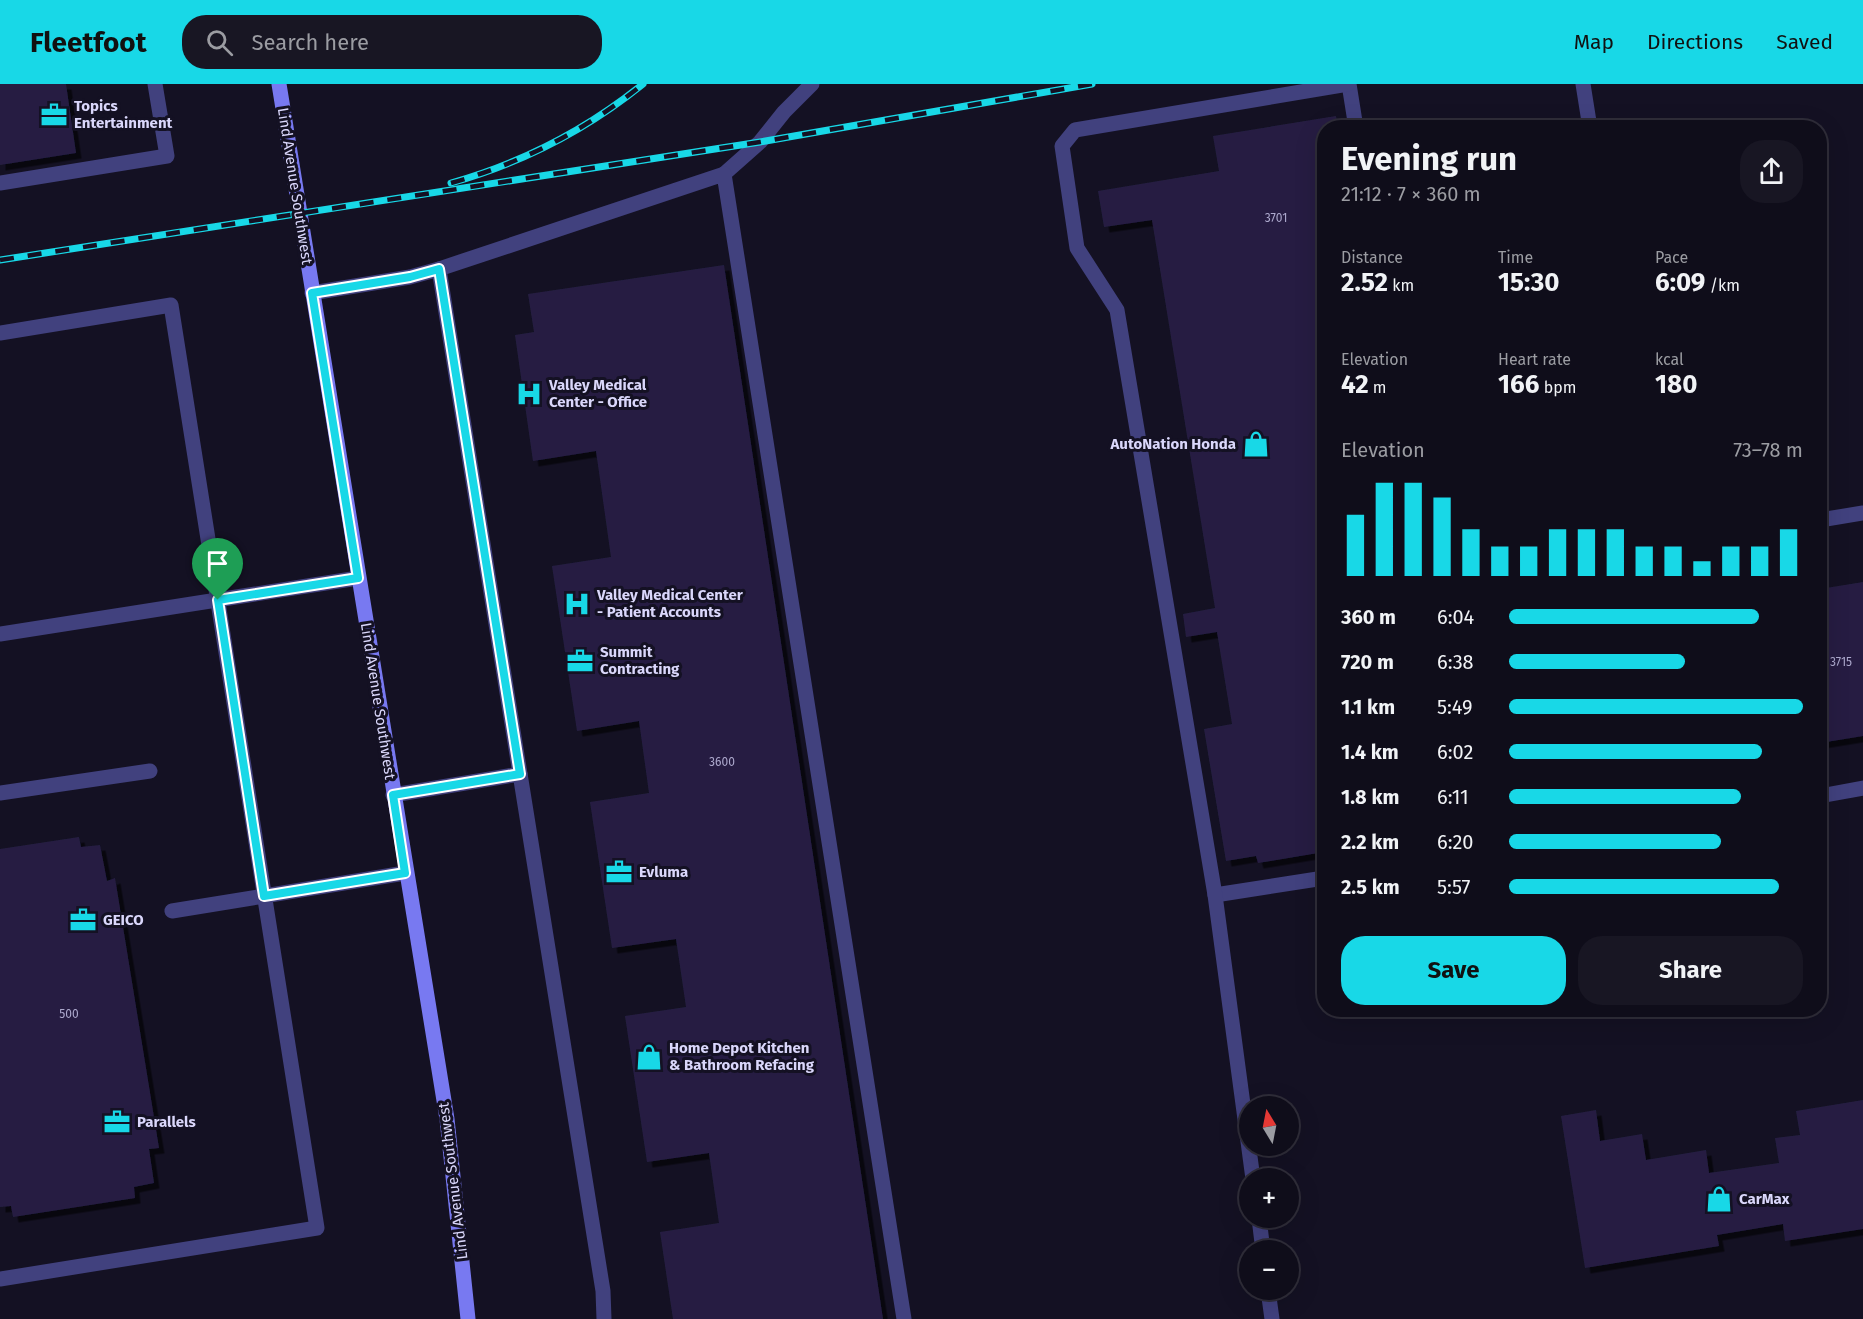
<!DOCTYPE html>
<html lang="en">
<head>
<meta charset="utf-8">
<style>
	:root { --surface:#0f0d1a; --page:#181623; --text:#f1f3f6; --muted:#9b9ca2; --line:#2f2d39; --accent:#18d8e7 }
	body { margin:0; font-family:"Fira Sans",sans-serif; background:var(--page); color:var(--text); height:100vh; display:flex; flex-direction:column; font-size:22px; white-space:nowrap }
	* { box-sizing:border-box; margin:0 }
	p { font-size:20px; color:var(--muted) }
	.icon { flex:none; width:33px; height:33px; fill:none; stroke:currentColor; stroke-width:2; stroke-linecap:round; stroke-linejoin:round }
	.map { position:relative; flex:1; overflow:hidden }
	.sheet { position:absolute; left:1317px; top:36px; width:510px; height:897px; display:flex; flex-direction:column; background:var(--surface); border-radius:24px; box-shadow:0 6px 24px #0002,0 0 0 2px var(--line) }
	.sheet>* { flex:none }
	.needle { width:39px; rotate:350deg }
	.fabs { position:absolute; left:1239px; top:1012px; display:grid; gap:12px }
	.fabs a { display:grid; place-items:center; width:60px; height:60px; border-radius:50%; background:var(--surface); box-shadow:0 6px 24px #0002,0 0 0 2px var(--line); font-size:30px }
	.pin { position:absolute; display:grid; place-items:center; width:51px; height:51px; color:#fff; margin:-62px -26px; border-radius:50% 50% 50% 0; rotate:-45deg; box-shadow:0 0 6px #0007 }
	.pin .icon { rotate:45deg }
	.round { display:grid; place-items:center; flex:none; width:63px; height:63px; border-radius:24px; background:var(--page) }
	.summary { display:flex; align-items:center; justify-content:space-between; height:102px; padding:0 24px }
	h1 { font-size:33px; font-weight:700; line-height:45px }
	.stats { display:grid; grid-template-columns:repeat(3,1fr); gap:9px; height:102px; padding:6px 24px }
	.stats div { display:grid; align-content:center }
	.stats b { font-size:26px; font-weight:700 }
	.stats small { font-size:16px; font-weight:400 }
	.stats p { font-size:16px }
	.chart { height:168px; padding:12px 24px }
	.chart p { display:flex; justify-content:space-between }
	.chart svg { width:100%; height:108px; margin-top:6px; stroke:var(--accent); stroke-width:6 }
	.cta { display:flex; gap:12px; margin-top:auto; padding:12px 24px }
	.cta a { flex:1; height:69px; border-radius:24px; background:var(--accent); color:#111; font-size:24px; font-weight:700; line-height:69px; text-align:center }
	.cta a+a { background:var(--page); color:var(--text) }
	ul { padding:0 24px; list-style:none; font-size:20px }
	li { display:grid; grid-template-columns:96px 72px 1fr; align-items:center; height:45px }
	li i { height:15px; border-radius:8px; background:var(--accent) }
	header { display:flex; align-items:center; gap:36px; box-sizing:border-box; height:84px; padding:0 30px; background:var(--accent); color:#111 }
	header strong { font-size:28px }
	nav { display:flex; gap:33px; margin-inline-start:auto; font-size:21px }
	.search { width:420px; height:54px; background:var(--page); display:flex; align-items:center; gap:15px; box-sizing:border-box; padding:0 21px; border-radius:24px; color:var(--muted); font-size:22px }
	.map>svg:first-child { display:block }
	.building { fill:#251f42; filter:url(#shadow) }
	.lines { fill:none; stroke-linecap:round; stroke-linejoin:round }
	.service { stroke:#41417e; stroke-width:15 }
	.secondary { stroke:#7879f1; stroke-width:15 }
	.rail-casing { stroke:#18d8e7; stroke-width:7 }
	.rail { stroke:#141123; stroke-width:4.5; stroke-dasharray:14; stroke-linecap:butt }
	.route-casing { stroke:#fff; stroke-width:12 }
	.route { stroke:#18d8e7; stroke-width:8 }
	.labels { text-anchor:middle; stroke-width:6; stroke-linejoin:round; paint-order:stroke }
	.number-label { font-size:12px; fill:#ada9cd }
	.poi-label { font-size:15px; font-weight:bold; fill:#dad7fb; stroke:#141123; text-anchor:start }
	.street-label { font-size:15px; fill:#dad7fb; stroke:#141123 }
</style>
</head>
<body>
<header>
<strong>Fleetfoot</strong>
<div class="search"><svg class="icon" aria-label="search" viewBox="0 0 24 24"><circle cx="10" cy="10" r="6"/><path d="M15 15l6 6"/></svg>Search here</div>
<nav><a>Map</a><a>Directions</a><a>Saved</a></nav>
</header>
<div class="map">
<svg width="1863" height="1235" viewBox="0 0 1863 1235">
	<defs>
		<filter id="shadow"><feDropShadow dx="5.5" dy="5.5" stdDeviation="0" flood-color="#0009"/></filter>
	</defs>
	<rect width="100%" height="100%" fill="#141123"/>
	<g class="building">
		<polygon points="0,0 66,0 76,69 0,81"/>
		<polygon points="1336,32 1338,44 1324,44 1324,768 1258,779 1256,772 1226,777 1204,645 1232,640 1217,548 1186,553 1183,530 1215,524 1152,136 1104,143 1098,107 1219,87 1213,52"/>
		<polygon points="724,181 883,1235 673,1235 660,1148 719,1139 709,1069 647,1078 625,932 686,923 676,855 612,864 590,718 649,709 639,637 577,647 552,482 611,473 596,367 533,377 515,251 534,248 528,210"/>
		<polygon points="1863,498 1863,652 1820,659 1820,505"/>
		<polygon points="79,753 81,763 100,761 107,797 115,794 159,1064 149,1065 154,1099 134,1103 135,1114 13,1133 11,1122 0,1123 0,765"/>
		<polygon points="1863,1016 1863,1145 1785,1157 1783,1140 1717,1151 1719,1162 1585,1184 1561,1032 1596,1026 1600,1057 1642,1050 1646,1076 1706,1066 1709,1089 1779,1079 1775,1054 1800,1051 1796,1027"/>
	</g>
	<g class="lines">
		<g class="service">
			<polyline points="1349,0 1356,44"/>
			<polyline points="1583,0 1590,44"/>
			<polyline points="724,90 760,58 784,28 812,0"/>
			<polyline points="0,99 167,72 155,0"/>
			<polyline points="439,185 603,1207 604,1235"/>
			<polyline points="312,209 410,193 439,185 724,90 904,1235"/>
			<polyline points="0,249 171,221 317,1144 0,1195"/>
			<polyline points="1820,436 1863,429"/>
			<polyline points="0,550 358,494"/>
			<polyline points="0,709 150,687"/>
			<polyline points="393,711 520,690"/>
			<polyline points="1820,712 1863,704"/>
			<polyline points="1215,811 1324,794"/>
			<polyline points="172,827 405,789"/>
			<polyline points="1253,1095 1215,811 1117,226 1077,164 1062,62 1075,46 1348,0"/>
			<polyline points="1259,1134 1263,1167"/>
			<polyline points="1268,1206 1272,1235"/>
		</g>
		<polyline class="secondary" points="279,0 447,1035 468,1235"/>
		<g class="rail-casing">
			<g id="rail">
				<path d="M451 99C522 79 586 46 643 0"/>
				<polyline points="0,176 760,58 1092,0"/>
			</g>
		</g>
		<use href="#rail" class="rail"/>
	</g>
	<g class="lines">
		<g class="route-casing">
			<polygon id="route" points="439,185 520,690 393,711 405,789 264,812 218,516 358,494 312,209 410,193"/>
		</g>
		<use href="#route" class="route"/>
	</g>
	<defs>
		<g id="office-bare" transform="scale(2.07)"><path d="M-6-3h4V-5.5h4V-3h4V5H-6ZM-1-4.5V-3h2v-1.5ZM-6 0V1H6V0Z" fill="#18d8e7" stroke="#141123" stroke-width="2.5" paint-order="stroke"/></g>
		<g id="hospital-bare" transform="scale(2.07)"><path d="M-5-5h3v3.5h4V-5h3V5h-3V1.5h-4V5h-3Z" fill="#18d8e7" stroke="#141123" stroke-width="2.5" paint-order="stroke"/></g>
		<g id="shop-bare" transform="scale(2.07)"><path d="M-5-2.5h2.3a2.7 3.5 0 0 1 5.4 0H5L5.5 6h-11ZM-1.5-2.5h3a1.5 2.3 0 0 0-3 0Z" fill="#18d8e7" stroke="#141123" stroke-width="2.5" paint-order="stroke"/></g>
	</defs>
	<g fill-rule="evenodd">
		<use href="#office-bare" x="54" y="31"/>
		<use href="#hospital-bare" x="529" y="310"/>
		<use href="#shop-bare" x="1256" y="360"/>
		<use href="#hospital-bare" x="577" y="520"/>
		<use href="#office-bare" x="580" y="577"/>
		<use href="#office-bare" x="619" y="788"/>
		<use href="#office-bare" x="83" y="836"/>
		<use href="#shop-bare" x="649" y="973"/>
		<use href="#office-bare" x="117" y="1038"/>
		<use href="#shop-bare" x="1719" y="1115"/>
	</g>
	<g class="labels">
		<g class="number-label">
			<text x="1276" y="138">3701</text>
			<text x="1841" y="582">3715</text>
			<text x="722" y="682">3600</text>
			<text x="69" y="934">500</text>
		</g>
		<g class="poi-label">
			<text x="74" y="27">Topics<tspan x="74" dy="17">Entertainment</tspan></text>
			<text x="549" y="306">Valley Medical<tspan x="549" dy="17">Center - Office</tspan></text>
			<text x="1236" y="365" text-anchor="end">AutoNation Honda</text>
			<text x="597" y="516">Valley Medical Center<tspan x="597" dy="17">- Patient Accounts</tspan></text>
			<text x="600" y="573">Summit<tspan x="600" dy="17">Contracting</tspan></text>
			<text x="639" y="793">Evluma</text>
			<text x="103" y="841">GEICO</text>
			<text x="669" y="969">Home Depot Kitchen<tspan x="669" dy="17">&amp; Bathroom Refacing</tspan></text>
			<text x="137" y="1043">Parallels</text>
			<text x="1739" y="1120">CarMax</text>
		</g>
		<g class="street-label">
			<text transform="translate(295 102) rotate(81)" y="5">Lind Avenue Southwest</text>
			<text transform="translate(378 617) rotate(81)" y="5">Lind Avenue Southwest</text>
			<text transform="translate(453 1097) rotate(-97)" y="5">Lind Avenue Southwest</text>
		</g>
	</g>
</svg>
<div class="fabs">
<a><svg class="needle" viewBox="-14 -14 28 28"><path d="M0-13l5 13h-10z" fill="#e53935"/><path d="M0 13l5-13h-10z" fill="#9b9ca2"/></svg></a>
<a>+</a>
<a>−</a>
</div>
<div class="pin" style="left:218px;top:516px;background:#1e9e55"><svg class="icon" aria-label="arrive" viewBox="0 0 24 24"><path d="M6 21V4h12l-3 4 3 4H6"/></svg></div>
<section class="sheet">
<div class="summary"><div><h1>Evening run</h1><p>21:12 · 7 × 360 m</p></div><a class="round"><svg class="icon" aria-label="share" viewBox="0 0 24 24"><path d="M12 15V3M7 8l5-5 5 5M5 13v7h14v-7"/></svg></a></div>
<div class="stats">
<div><p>Distance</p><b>2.52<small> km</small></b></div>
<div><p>Time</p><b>15:30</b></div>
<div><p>Pace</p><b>6:09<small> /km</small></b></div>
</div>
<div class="stats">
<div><p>Elevation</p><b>42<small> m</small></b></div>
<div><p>Heart rate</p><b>166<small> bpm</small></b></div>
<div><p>kcal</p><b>180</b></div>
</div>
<div class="chart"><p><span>Elevation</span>73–78 m</p>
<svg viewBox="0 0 160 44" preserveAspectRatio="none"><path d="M5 44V19M15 44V6M25 44V6M35 44V12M45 44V25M55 44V32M65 44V32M75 44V25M85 44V25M95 44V25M105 44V32M115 44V32M125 44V38M135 44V32M145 44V32M155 44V25"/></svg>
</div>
<ul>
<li><b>360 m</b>6:04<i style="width:85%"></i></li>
<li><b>720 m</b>6:38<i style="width:60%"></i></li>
<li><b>1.1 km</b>5:49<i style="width:100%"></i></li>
<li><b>1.4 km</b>6:02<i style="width:86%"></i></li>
<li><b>1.8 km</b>6:11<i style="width:79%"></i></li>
<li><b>2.2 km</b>6:20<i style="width:72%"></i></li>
<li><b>2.5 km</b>5:57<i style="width:92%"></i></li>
</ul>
<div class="cta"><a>Save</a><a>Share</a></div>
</section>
</div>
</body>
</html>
